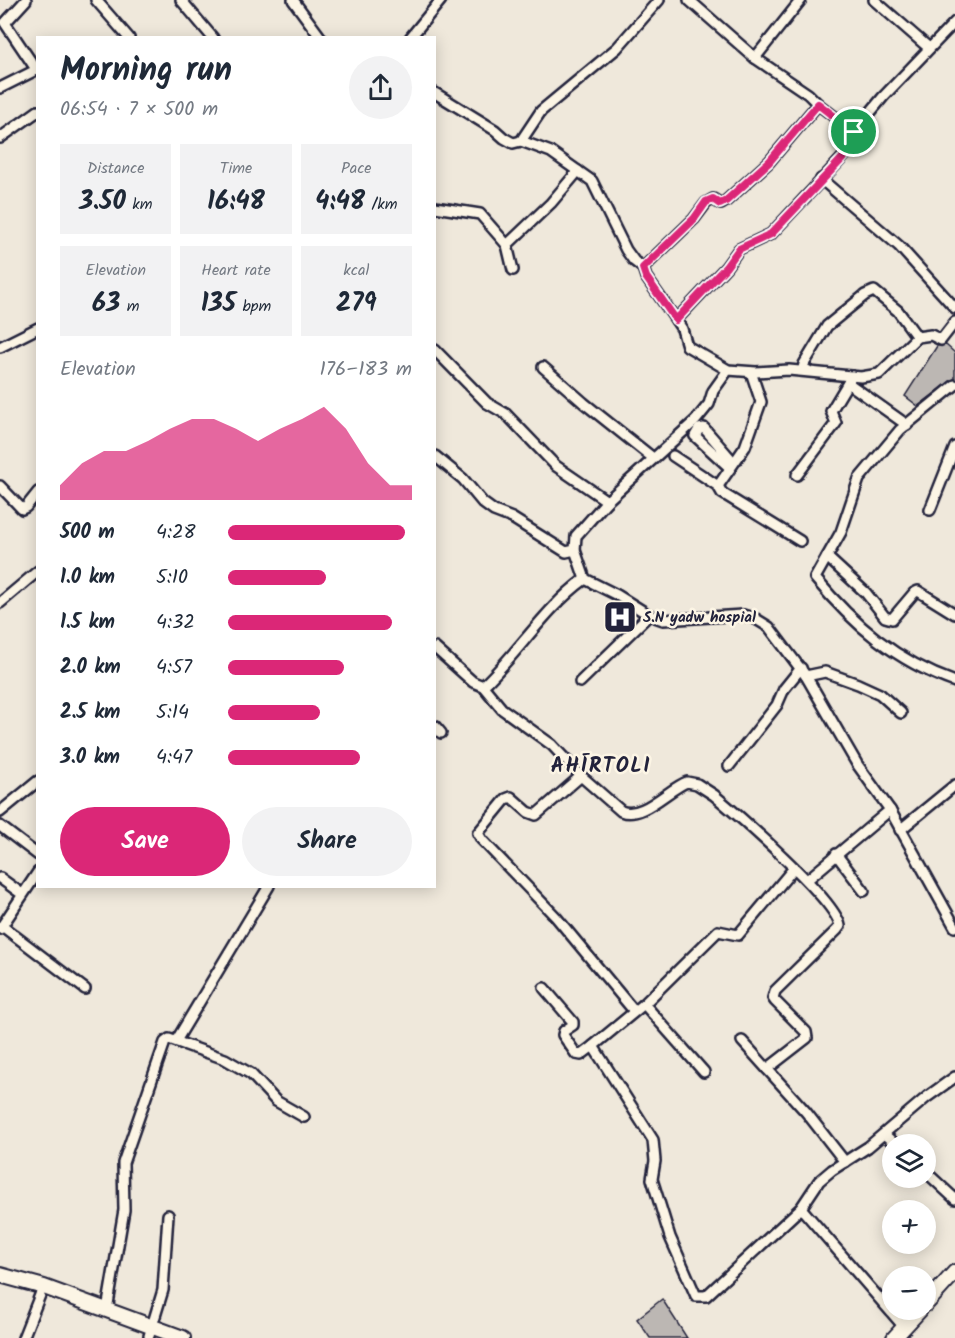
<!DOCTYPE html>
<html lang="en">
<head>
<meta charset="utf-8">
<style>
	:root { --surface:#fff; --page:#f2f2f3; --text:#1f2937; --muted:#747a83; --accent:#db2777 }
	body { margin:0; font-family:Kalam,sans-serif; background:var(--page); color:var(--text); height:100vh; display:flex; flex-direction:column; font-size:22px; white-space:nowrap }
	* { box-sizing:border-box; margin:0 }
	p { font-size:20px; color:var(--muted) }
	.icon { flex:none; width:33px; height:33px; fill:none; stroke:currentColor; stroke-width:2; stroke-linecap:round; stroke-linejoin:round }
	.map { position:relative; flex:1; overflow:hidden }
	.drawer { position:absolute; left:36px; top:36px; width:400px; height:852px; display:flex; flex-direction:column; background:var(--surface); border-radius:0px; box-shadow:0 3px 15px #0003 }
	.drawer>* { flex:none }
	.controls { position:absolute; left:882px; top:1134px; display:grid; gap:12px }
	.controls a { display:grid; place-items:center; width:54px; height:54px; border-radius:50%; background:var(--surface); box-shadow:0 3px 15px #0003; font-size:30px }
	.pin { position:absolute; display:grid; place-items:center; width:51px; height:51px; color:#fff; margin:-26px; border:3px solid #fff; border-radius:50%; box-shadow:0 2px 6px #0007 }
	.round { display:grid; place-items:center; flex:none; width:63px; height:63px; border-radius:32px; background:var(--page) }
	.head { display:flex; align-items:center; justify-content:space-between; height:102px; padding:0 24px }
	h1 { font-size:33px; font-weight:700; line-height:45px }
	.figures { display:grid; grid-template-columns:repeat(3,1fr); gap:9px; height:102px; padding:6px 24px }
	.figures div { display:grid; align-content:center; border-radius:0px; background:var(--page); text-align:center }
	.figures b { font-size:26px; font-weight:700 }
	.figures small { font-size:16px; font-weight:400 }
	.figures p { font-size:16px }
	.chart { height:168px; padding:12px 24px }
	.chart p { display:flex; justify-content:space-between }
	.chart svg { width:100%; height:108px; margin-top:6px; fill:var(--accent); opacity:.7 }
	.cta { display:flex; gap:12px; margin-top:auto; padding:12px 24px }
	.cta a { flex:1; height:69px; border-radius:36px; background:var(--accent); color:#fff; font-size:24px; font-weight:700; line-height:69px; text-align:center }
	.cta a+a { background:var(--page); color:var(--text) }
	ul { padding:0 24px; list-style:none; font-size:20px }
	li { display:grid; grid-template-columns:96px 72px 1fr; align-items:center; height:45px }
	li i { height:15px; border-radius:8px; background:var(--accent) }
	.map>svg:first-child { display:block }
	.building { fill:#bcb7b3; stroke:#22223b; stroke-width:1.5 }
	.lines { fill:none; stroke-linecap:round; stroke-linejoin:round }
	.street-casing { stroke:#22223b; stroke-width:14 }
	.secondary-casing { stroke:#22223b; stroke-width:18 }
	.street { stroke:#fcf5e5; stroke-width:9 }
	.secondary { stroke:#fcf5e5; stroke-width:14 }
	.route-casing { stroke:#fff; stroke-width:12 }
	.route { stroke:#db2777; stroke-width:8 }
	.labels { text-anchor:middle; stroke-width:5; stroke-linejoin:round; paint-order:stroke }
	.poi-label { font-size:15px; font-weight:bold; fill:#22223b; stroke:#fcf5e5; text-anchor:start }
	.district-label { font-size:21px; font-weight:bold; letter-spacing:1.5px; fill:#22223b; stroke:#fcf5e5 }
</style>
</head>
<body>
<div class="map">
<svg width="955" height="1338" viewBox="0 0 955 1338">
	<rect width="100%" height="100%" fill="#efe8db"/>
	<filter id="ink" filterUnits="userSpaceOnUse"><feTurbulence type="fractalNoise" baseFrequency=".0167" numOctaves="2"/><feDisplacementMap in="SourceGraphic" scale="12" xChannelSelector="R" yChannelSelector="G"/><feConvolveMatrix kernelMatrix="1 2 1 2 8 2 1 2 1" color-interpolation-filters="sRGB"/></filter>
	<g filter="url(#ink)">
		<g class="building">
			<polygon points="946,345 955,353 955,378 918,406 905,396 937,346"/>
			<polygon points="662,1299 687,1338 650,1338 637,1319"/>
		</g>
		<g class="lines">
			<g class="street-casing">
				<g id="street">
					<polyline points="26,0 5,23 36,69"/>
					<polyline points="96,0 129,38"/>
					<polyline points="181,0 213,38"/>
					<polyline points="293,0 321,38"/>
					<polyline points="874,0 929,48"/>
					<polyline points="410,38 441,0"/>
					<polyline points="755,58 801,0"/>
					<polyline points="0,88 38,69"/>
					<polyline points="435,93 495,130 504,138 513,143 521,141 551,152 592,181 626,250 634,261 643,268 694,219 706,203 713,199 721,204 726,201 769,162 818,104 808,94 755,58 689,0"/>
					<polyline points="854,132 883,97 955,22"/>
					<polyline points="0,138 38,111"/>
					<polyline points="521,141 541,111 617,48 659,0"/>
					<polyline points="821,179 899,246 955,308"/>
					<polyline points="435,207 480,214 507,245"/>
					<polyline points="643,268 646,277 676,320 726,267 739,249 771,234 859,140 854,132 818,104"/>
					<polyline points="513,270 507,245 551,203 578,171"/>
					<polyline points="676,320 682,329 687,346 728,370 756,372 789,370 861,377 879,374 917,337 931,335 941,340 955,322"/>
					<polyline points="0,347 38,328"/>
					<polyline points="435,350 487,403 506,414 556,466 607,501 696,420 709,404 713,391 728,370"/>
					<polyline points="543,367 584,403 653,458"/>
					<polyline points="809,371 803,368 804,364 827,326 865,295 874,291 898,311 917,337"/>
					<polyline points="848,383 907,425"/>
					<path d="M955 385 900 430 859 479 841 532 815 578C854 625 896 661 955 682"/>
					<polygon points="704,428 730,458 730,468 695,436 699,429"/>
					<polyline points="435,456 463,479 483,503 494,511 512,518 566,552 575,550 576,536 607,501"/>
					<polyline points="673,456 718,486 745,447 761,402 751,372"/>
					<polyline points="797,475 836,423 831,411 852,376"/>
					<polyline points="0,486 22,509 26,507 38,492"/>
					<polyline points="718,486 722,493 800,541"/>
					<polyline points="930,510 955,447"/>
					<polyline points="575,550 585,579 617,595 649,615 663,620 743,615 756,619 769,627 806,676 857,764 890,810 955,927"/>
					<polyline points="827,557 866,593 885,617 892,619 914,593 918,591 955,614"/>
					<polyline points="0,603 38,571"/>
					<path d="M435 648 473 682 483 686C519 652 545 608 585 579"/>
					<polyline points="806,676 825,672 858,684 880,694 901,713"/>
					<polyline points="580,682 649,615"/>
					<path d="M483 686 502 709 552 745 581 776 621 811C642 820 668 789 687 782L697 784 714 795C738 815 836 900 840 926L837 930 775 991 773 998 775 1001 806 1032 807 1038 767 1069"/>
					<polyline points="435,726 441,733"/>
					<polyline points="729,766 777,705 784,689 801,668"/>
					<polyline points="581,776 536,815 528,812 511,797 506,799 478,833 482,840 556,917 634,1011"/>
					<polyline points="0,812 38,781"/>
					<polyline points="0,826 38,855"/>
					<polyline points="900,830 955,785"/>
					<polyline points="836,854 864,891"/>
					<polyline points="794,868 738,935 718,931 644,1004 593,1046 653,1140 655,1161 652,1179 670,1237 696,1296 706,1296 801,1208 819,1181 832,1170 868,1147 927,1097 955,1077"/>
					<polyline points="0,878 22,894"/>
					<polyline points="807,880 890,810"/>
					<polyline points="2,926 85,989"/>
					<polyline points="0,929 38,872"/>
					<polyline points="544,988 573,1022 573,1025 564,1031 563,1035 576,1054 581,1055 593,1046"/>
					<polyline points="644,1004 704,1072"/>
					<polyline points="176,1041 269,886"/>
					<polyline points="742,1041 806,1112 845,1162"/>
					<polyline points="885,1135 895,1144"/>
					<polyline points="926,1172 955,1199"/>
					<polyline points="801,1208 904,1327"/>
					<polyline points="107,1310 124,1210 123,1163 165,1042 169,1039 225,1059 251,1074 276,1101 304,1117"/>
					<polyline points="149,1336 163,1290 168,1215"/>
					<polyline points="23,1338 40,1295"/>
				</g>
			</g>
			<g class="secondary-casing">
				<g id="secondary">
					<polyline points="0,1275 44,1287 183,1338"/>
					<polyline points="926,1304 955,1272"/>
					<polyline points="894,1338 920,1310"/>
				</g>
			</g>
			<use href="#street" class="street"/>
			<use href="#secondary" class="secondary"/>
		</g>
	</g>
	<g class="lines" filter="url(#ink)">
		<g class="route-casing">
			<polygon id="route" points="818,104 854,132 860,140 771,234 739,249 726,267 676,320 646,277 643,268 694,219 706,202 713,199 720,204 726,201 769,162"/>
		</g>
		<use href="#route" class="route"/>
	</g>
	<defs>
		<g id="hospital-square" transform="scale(1.725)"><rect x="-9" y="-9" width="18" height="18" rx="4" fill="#22223b" stroke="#fcf5e5"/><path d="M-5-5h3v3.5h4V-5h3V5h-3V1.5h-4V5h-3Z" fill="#fff"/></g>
	</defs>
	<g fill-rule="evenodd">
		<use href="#hospital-square" x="620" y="617"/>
	</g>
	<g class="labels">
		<g class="poi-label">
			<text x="643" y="622">S.N yadw hospial</text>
		</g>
		<g class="district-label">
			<text x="601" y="772">AHĪRTOLI</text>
		</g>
	</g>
</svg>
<div class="controls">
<a><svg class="icon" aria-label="layers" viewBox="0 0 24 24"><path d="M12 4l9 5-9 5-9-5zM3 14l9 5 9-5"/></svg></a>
<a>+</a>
<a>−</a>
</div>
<div class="pin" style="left:854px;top:132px;background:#1e9e55"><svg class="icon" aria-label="arrive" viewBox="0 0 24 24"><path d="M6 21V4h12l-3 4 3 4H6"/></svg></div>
<section class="drawer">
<div class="head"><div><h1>Morning run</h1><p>06:54 · 7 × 500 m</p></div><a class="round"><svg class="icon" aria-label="share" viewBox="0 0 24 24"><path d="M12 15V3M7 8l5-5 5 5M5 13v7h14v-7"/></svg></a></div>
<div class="figures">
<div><p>Distance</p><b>3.50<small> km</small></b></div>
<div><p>Time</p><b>16:48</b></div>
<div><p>Pace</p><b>4:48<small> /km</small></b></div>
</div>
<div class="figures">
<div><p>Elevation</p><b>63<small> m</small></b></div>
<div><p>Heart rate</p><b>135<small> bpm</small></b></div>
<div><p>kcal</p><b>279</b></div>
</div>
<div class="chart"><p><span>Elevation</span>176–183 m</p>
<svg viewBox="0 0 160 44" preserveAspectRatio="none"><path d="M0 44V38L10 29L20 24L30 24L40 20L50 15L60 11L70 11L80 15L90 20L100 15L110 11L120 6L130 15L140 29L150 38L160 38V44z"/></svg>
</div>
<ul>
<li><b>500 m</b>4:28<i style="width:96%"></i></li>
<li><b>1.0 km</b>5:10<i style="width:53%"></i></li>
<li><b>1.5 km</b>4:32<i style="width:89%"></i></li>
<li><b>2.0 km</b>4:57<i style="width:63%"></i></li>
<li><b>2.5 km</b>5:14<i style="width:50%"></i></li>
<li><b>3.0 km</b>4:47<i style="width:72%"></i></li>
</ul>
<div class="cta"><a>Save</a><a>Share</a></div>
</section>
</div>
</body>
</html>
